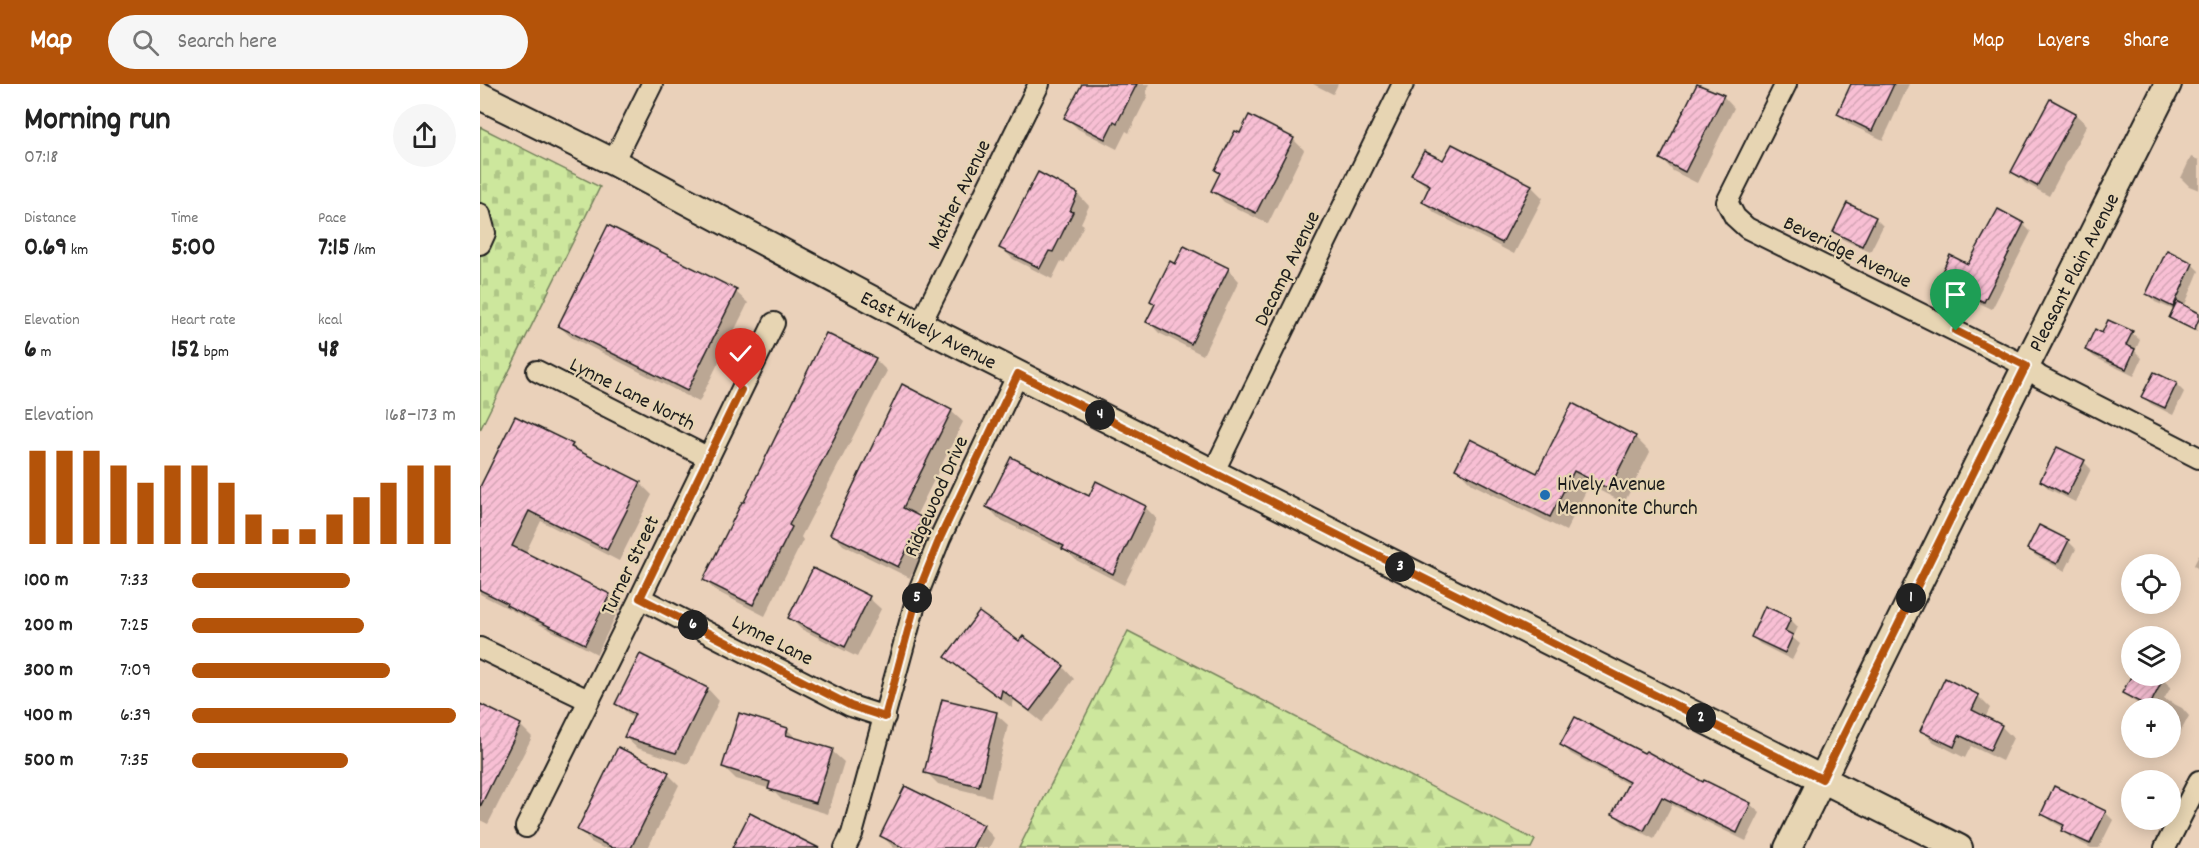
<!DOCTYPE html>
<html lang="en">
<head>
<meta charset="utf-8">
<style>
	:root { --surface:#fff; --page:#f6f6f6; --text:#222; --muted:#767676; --accent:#b45309 }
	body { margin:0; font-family:Dekko,sans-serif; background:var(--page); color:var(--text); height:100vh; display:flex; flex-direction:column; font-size:22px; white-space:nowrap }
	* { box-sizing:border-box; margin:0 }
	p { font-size:20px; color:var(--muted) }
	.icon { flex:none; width:33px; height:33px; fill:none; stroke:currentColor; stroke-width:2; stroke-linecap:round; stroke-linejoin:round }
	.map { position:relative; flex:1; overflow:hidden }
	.drawer { display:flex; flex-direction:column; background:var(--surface); width:480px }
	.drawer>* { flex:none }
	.buttons { position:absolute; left:1641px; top:470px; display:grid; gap:12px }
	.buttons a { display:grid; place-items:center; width:60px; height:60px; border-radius:50%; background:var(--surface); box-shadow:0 3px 15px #0003; font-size:30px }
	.pin { position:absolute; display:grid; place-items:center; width:51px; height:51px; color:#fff; margin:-62px -26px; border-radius:50% 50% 50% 0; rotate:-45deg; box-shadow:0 0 6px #0007 }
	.pin .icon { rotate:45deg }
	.km { position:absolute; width:30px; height:30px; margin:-15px; border-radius:50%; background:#222; color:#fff; font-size:16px; line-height:30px; text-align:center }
	.round { display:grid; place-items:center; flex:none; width:63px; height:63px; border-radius:32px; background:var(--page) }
	.headline { display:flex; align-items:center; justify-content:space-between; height:102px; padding:0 24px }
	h1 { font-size:33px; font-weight:700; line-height:45px }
	.figures { display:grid; grid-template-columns:repeat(3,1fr); gap:9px; height:102px; padding:6px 24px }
	.figures div { display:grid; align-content:center }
	.figures b { font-size:26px; font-weight:700 }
	.figures small { font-size:16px; font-weight:400 }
	.figures p { font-size:16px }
	.chart { height:168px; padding:12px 24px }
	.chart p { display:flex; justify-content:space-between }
	.chart svg { width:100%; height:108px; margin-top:6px; stroke:var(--accent); stroke-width:6 }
	ul { padding:0 24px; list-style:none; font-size:20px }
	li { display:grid; grid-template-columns:96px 72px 1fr; align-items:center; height:45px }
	li i { height:15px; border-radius:8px; background:var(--accent) }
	header { display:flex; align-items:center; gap:36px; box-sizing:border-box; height:84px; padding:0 30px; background:var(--accent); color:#fff }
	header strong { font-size:28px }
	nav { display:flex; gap:33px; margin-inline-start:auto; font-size:21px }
	.search { width:420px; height:54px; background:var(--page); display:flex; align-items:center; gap:15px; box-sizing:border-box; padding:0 21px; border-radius:33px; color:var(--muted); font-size:22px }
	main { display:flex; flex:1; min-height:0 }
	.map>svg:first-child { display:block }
	.forest { fill:url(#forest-firs); stroke:#74825c; stroke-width:1.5 }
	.cemetery { fill:url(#cemetery-stones); stroke:#74825c; stroke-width:1.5 }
	.shadow { fill:#0003 }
	.building { fill:url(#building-hatch); stroke:#1c1c1c; stroke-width:1.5 }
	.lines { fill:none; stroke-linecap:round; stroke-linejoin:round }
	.minor-casing { stroke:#1c1c1c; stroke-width:24 }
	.tertiary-casing { stroke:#1c1c1c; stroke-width:30 }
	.minor { stroke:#e7d5b3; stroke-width:20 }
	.tertiary { stroke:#e7d5b3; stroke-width:26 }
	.route-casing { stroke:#fff; stroke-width:12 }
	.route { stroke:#b45309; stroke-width:8 }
	.poi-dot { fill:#1f6fb2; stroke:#e7d5b3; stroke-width:2 }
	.labels { text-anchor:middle; stroke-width:4.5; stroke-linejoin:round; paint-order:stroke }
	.street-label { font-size:21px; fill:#1c1c1c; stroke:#e7d5b3 }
	.poi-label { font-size:21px; fill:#1c1c1c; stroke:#e7d5b3; text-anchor:start }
</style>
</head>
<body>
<header>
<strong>Map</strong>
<div class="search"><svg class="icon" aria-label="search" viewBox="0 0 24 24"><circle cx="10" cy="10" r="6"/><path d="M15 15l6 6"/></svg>Search here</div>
<nav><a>Map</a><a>Layers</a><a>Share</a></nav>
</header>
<main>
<section class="drawer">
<div class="headline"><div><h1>Morning run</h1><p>07:18</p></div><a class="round"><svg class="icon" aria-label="share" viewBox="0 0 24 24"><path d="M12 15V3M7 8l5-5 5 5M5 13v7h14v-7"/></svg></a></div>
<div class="figures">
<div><p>Distance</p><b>0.69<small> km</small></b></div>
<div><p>Time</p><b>5:00</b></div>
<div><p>Pace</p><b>7:15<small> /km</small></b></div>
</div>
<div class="figures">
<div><p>Elevation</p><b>6<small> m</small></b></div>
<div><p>Heart rate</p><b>152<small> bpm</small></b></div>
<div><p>kcal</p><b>48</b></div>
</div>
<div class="chart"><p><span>Elevation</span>168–173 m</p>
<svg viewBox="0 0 160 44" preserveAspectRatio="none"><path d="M5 44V6M15 44V6M25 44V6M35 44V12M45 44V19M55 44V12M65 44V12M75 44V19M85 44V32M95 44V38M105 44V38M115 44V32M125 44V25M135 44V19M145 44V12M155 44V12"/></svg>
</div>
<ul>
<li><b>100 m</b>7:33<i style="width:60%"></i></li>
<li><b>200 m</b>7:25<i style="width:65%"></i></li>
<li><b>300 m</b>7:09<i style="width:75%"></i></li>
<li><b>400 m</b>6:39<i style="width:100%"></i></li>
<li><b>500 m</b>7:35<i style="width:59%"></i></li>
</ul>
</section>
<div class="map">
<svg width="1719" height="764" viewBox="0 0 1719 764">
	<defs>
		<pattern id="forest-firs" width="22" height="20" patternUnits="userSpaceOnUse" patternTransform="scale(1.5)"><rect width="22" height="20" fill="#cde79d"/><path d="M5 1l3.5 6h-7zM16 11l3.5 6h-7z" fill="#afc687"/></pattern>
		<pattern id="cemetery-stones" width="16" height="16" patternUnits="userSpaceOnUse" patternTransform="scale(1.5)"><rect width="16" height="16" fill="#cde79d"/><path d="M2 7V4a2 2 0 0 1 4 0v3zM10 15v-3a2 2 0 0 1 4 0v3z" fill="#afc687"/></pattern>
		<pattern id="building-hatch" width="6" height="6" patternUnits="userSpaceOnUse" patternTransform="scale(1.5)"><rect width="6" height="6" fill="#f8bfd4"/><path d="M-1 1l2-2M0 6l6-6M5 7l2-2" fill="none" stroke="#d4a4b5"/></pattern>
	</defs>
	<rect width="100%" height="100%" fill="#ead1ba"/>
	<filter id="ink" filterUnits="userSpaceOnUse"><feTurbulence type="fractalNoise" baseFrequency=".0167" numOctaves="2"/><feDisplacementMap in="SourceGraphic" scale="12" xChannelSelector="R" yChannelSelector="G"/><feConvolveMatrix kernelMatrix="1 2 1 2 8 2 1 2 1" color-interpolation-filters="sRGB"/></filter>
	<g filter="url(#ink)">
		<polygon class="forest" points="648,547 1055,756 1051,764 539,764"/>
		<polygon class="cemetery" points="0,43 120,103 0,346"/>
		<g class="shadow">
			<polygon points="603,0 670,0 666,9 668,11 649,49 646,47 637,65 598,45 586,33"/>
			<polygon points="833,0 858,0 853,10"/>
			<polygon points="1219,0 1243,12 1254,24 1217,99 1193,87 1182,75"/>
			<polygon points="1373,0 1429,0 1403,56 1369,40 1359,29"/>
			<polygon points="1595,30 1607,41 1569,112 1545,99 1533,88"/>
			<polygon points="813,55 824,66 788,140 744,118 733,106 741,90 736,86"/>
			<polygon points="1711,73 1719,76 1719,106 1709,102 1701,94"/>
			<polygon points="964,78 1051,102 1063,114 1034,170 955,129 944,118 950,105 933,91"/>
			<polygon points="558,90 598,110 609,122 601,139 604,141 584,179 581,177 572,195 533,175 521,164"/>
			<polygon points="1395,134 1403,142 1390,168 1362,155 1355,147"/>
			<polygon points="1543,140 1551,148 1512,225 1467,204 1459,196 1489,182"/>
			<polygon points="129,143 256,208 268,219 219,318 91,253 79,242"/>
			<polygon points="1688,168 1712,180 1719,187 1704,223 1719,230 1717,248 1694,237 1690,233 1694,226 1675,218 1668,210"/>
			<polygon points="696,182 748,185 759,197 723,271 679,249 668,237 676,221 671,217"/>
			<polygon points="1652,249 1660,256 1655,267 1662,274 1654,292 1614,273 1607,266 1623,251"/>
			<polygon points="395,275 407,287 321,453 323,456 285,532 236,507 224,496"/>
			<polygon points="1696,300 1704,308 1693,331 1671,320 1663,313"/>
			<polygon points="471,327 483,338 436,432 454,446 430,494 363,461 352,449"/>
			<polygon points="1155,353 1170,368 1144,419 1109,401 1086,447 992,400 977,385 1058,391"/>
			<polygon points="92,361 99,368 160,399 172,411 139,477 61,437 45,470 129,511 140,523 117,570 0,510 0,404"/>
			<polygon points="1604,378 1611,385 1595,418 1569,405 1561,397"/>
			<polygon points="609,414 665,423 677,435 644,501 596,476 589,469 519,435 508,423"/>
			<polygon points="1588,457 1596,465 1585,487 1556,472 1548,465"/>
			<polygon points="1719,471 1719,486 1714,481"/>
			<polygon points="389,514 401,525 377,573 321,545 310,534"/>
			<polygon points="1310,535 1318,543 1313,554 1320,560 1312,576 1280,560 1272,553"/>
			<polygon points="539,559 583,583 594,595 562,638 534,616 532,624 479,584 467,573"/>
			<polygon points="161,572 228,605 239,617 208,680 157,664 145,653 154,635 137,620"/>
			<polygon points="1654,591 1674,591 1683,596 1691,603 1684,615 1702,624 1709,632 1693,662 1690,661 1690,624 1666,624 1652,616 1644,609"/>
			<polygon points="1498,612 1510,624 1505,634 1521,642 1533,654 1522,677 1491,662 1485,674 1454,658 1442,647"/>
			<polygon points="0,621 40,641 52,653 8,740 0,736"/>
			<polygon points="516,630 528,641 511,713 458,700 446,688"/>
			<polygon points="307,645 318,656 352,667 364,678 348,730 302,716 291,705 256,695 244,683"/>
			<polygon points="1082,661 1224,700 1225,698 1270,720 1280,729 1266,757 1192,721 1174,755 1143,739 1134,730 1149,701 1091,670"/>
			<polygon points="188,690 199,701 168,764 123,764 111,758 99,746"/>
			<polygon points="1625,728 1633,736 1619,764 1611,764 1591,754 1583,747 1584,744 1571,737 1563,730"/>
			<polygon points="503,742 514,754 509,764 414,764 402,752"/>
		</g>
		<g class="building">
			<polygon points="602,0 657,0 637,39 634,37 625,55 584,34"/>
			<polygon points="1217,0 1244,11 1205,88 1180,75"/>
			<polygon points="1371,0 1414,0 1392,47 1357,30"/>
			<polygon points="1570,15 1596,29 1557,102 1531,88"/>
			<polygon points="769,31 814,54 776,129 731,107 740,89 735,86 755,47 760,49"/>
			<polygon points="972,60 1052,101 1022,159 942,118 950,101 931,91 944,67 963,76"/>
			<polygon points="558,88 598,109 590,127 593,128 573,168 569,167 560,184 519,164"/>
			<polygon points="1367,119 1396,133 1382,162 1353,148"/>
			<polygon points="1518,125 1544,139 1504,218 1458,196 1470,171 1488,180"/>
			<polygon points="128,141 257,206 207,307 78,242"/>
			<polygon points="704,162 749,184 711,260 666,238 675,220 670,217 690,177 695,180"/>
			<polygon points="1687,166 1713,179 1693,223 1666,210"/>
			<polygon points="1697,217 1719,229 1719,235 1714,246 1689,234"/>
			<polygon points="1628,236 1653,247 1646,261 1655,265 1646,285 1605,266 1615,245 1622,249"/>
			<polygon points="346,249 396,274 309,441 312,443 273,521 223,496 262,418 264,418"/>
			<polygon points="1674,288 1697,299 1685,324 1661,313"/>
			<polygon points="422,300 472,326 423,424 443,434 418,483 350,450"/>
			<polygon points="1092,319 1156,352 1129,405 1094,387 1070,433 975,385 990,355 1057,389"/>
			<polygon points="35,332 93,360 91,363 161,398 127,466 49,427 32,462 130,510 105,560 26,521 27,519 0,506 0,403"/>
			<polygon points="1577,363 1605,376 1587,411 1560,397"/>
			<polygon points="531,373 609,412 616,397 666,422 633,490 582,465 584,462 506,423"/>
			<polygon points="1559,441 1589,456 1577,480 1547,465"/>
			<polygon points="333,484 390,512 365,563 308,534"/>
			<polygon points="1285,522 1311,534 1305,547 1313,551 1305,569 1271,553"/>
			<polygon points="499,528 539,557 543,552 584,582 550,627 522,606 520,614 465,573"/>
			<polygon points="160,570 228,604 196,669 144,653 155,630 135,620"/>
			<polygon points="1652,591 1685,591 1669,623 1642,609"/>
			<polygon points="1465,594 1499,611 1492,626 1522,641 1510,666 1479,651 1474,663 1440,647"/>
			<polygon points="462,615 517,628 499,702 444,689"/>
			<polygon points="0,620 41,640 0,723"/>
			<polygon points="259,629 308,644 306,651 353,665 336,719 288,705 290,698 242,683"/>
			<polygon points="1095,633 1164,669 1166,667 1223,698 1224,696 1271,719 1257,749 1182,713 1164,747 1132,730 1149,698 1080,661"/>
			<polygon points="138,663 189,688 151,764 133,764 97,746"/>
			<polygon points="425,702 504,741 492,764 424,764 400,752"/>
			<polygon points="1574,702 1626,727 1610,760 1581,747 1584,741 1561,730"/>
			<polygon points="270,729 289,739 339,764 252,764"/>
		</g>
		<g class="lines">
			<g class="minor-casing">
				<g id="minor">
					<polyline points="1306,0 1247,118 1255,133 1267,144 1546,282 1560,293 1719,374"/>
					<polyline points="133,78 172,0"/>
					<polyline points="0,130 5,149 0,160"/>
					<polyline points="440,241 559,0"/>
					<polyline points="57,287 227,373"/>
					<polyline points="733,389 923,0"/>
					<polyline points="160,514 371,622 405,633"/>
					<polyline points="0,564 108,616"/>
					<polyline points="46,743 160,514 294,239"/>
					<polyline points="365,764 372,750 438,509 460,454 538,290"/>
					<polyline points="1685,764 1719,697"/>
				</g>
			</g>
			<g class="tertiary-casing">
				<g id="tertiary">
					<polyline points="0,12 133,78 440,241 1479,764"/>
					<polyline points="1308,764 1546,282 1688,0"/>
				</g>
			</g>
			<use href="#minor" class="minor"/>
			<use href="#tertiary" class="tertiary"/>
		</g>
	</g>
	<g class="lines" filter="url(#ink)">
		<g class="route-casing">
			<polyline id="route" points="261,306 160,514 371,622 405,633 438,509 460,454 538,290 1342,695 1546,282 1476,247"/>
		</g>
		<use href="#route" class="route"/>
	</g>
	<circle class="poi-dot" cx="1065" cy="411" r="6"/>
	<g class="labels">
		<g class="street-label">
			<text transform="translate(478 110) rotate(-64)" y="7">Mather Avenue</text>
			<text transform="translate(1368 167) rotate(26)" y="7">Beveridge Avenue</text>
			<text transform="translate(806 184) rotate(-64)" y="7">Decamp Avenue</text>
			<text transform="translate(1593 188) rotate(-63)" y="7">Pleasant Plain Avenue</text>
			<text transform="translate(449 245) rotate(27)" y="7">East Hively Avenue</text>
			<text transform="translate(153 309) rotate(27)" y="7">Lynne Lane North</text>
			<text transform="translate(455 412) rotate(-66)" y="7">Ridgewood Drive</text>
			<text transform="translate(149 481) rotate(-64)" y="7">Turner Street</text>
			<text transform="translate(293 555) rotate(27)" y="7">Lynne Lane</text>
		</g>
		<g class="poi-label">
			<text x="1077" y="406">Hively Avenue<tspan x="1077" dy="24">Mennonite Church</tspan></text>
		</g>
	</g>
</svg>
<div class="buttons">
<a><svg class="icon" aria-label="locate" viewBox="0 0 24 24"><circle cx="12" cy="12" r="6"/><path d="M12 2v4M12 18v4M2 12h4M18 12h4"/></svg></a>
<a><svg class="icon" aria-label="layers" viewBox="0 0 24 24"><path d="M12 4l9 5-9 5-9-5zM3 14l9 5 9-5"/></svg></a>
<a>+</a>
<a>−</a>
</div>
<div class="pin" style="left:1476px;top:247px;background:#1e9e55"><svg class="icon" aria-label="arrive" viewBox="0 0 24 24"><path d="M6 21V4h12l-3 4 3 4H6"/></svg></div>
<div class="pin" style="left:261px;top:306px;background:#d93025"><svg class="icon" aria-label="check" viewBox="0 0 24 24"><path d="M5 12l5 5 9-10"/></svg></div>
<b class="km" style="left:1431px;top:514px">1</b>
<b class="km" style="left:1221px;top:634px">2</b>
<b class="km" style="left:920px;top:483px">3</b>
<b class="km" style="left:620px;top:331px">4</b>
<b class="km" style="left:437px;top:514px">5</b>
<b class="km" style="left:213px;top:541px">6</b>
</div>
</main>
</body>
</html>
